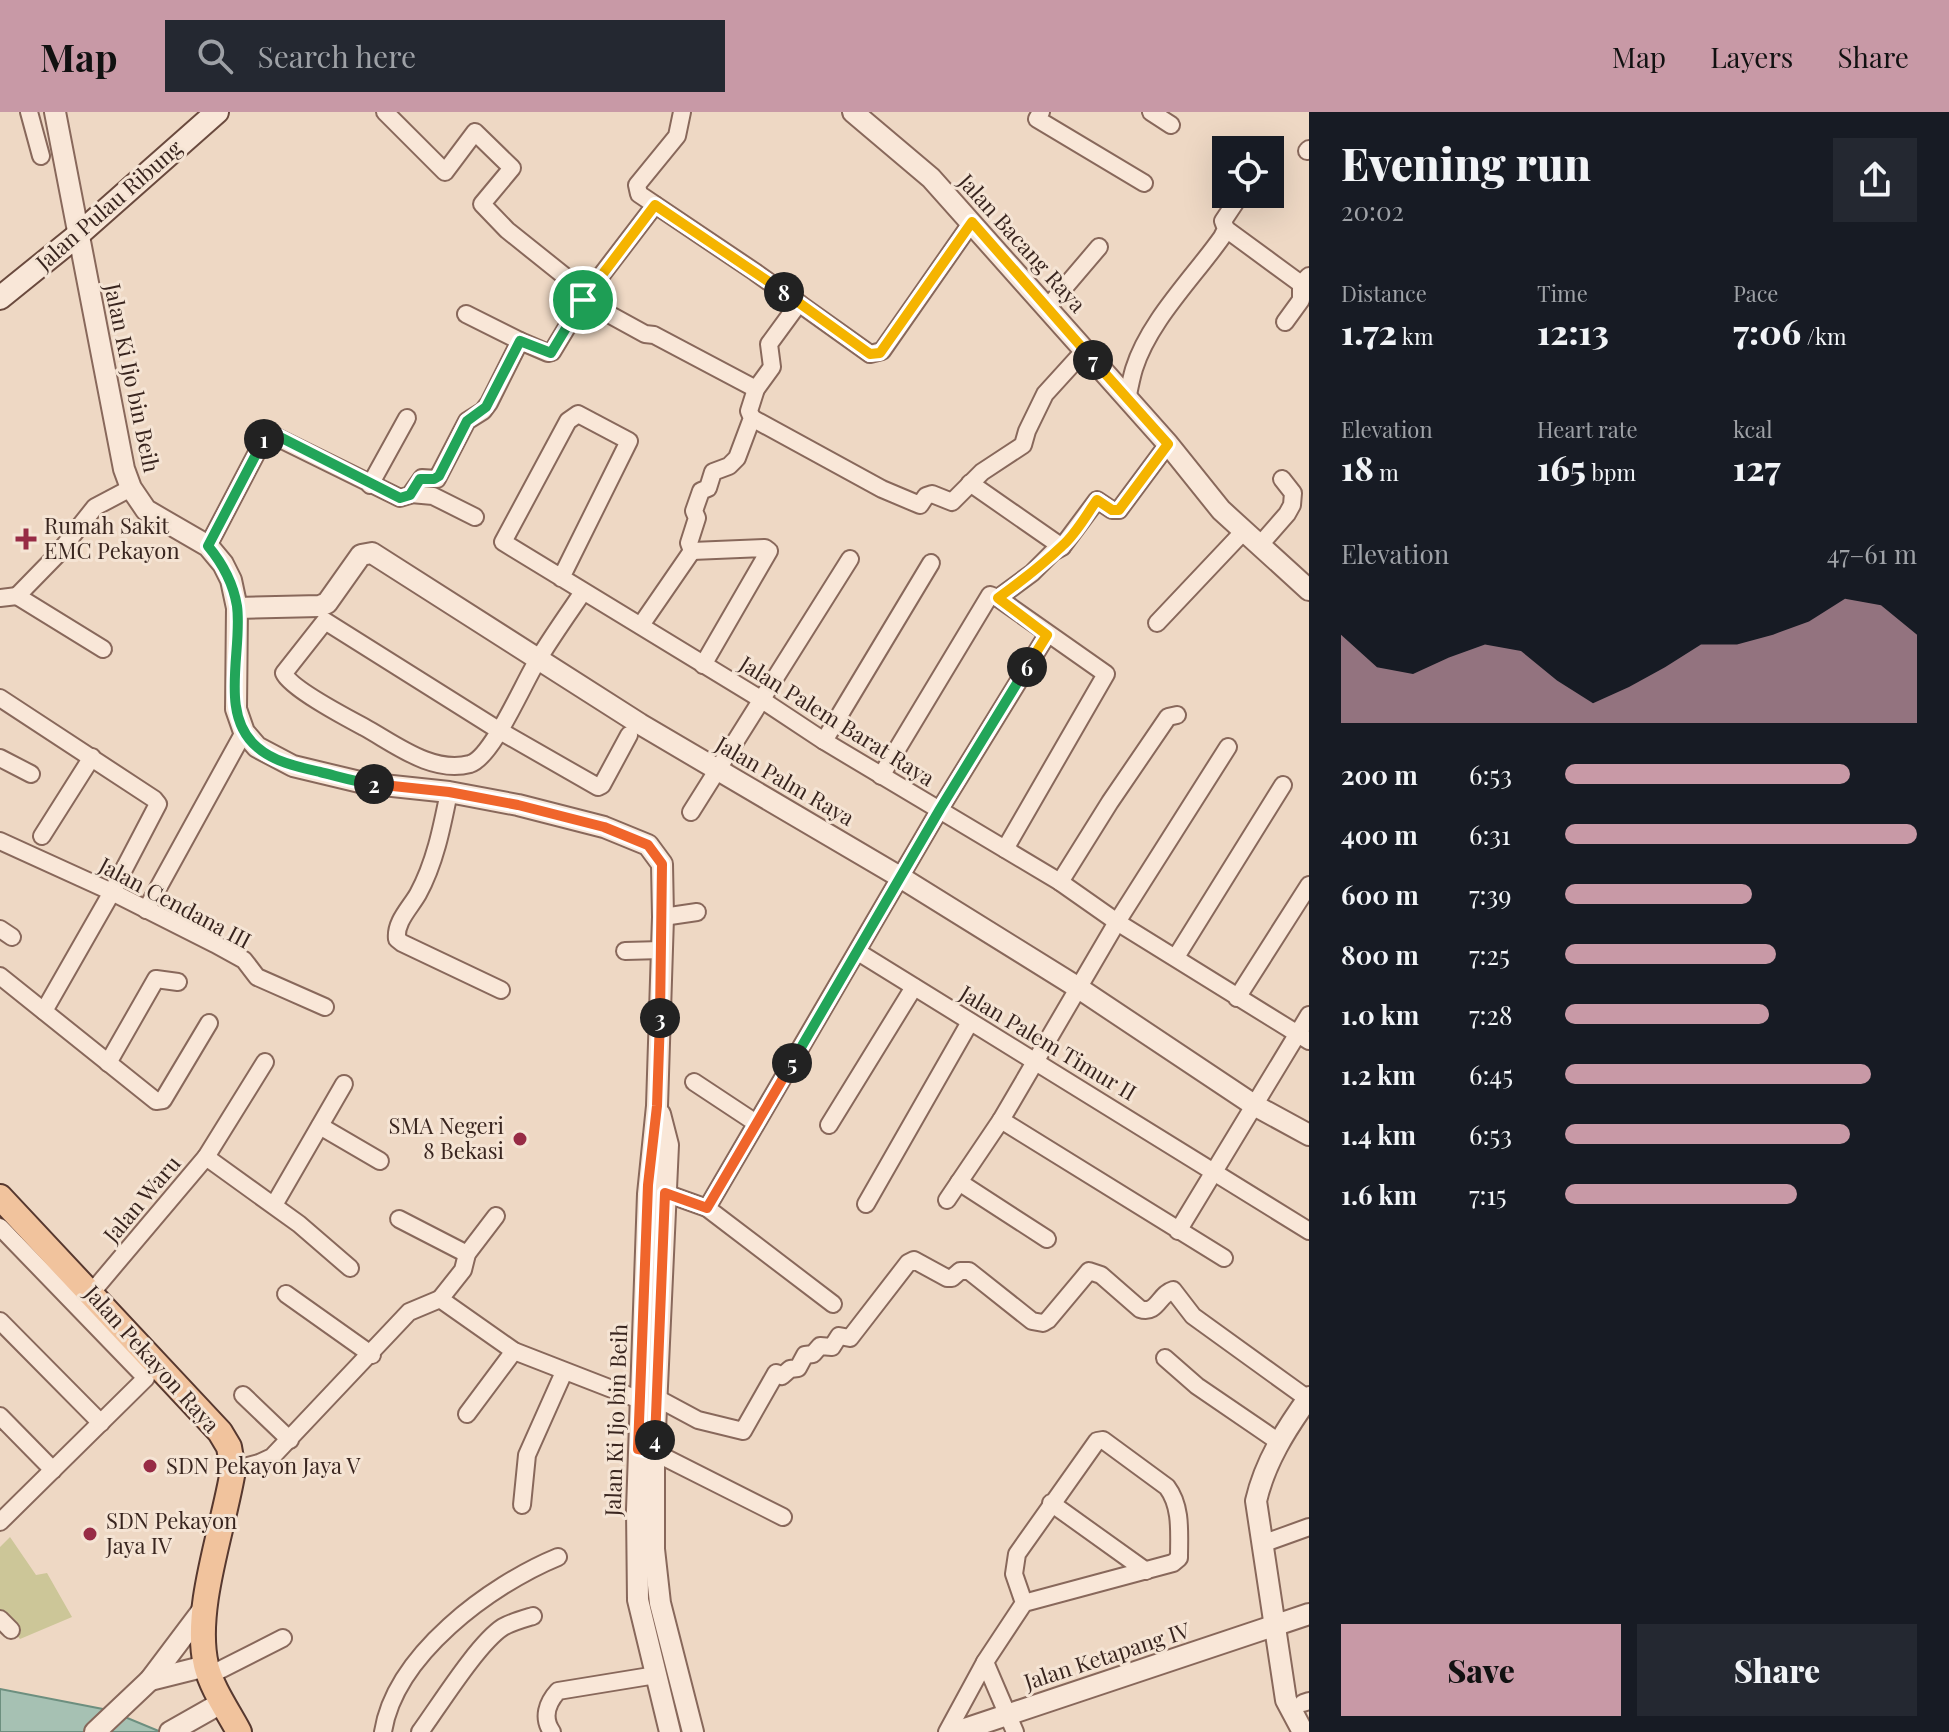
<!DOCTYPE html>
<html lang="en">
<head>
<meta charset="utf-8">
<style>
	:root { --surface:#171b24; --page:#242831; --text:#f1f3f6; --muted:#9ea1a6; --accent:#c899a6 }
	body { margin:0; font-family:"Playfair Display",serif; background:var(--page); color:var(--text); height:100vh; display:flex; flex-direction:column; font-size:30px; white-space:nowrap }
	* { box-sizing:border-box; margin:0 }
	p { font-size:26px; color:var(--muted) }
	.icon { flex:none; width:44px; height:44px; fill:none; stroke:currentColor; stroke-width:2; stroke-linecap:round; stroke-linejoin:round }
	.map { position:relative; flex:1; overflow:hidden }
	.side { display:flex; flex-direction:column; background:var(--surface); width:640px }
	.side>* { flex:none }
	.tools { position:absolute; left:1212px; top:24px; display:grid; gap:16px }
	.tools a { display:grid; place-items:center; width:72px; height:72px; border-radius:0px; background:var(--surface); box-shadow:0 8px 32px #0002; font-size:40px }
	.pin { position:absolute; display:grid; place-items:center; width:68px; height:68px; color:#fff; margin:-34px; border:4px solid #fff; border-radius:50%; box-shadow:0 2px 8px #0007 }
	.km { position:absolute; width:40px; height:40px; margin:-20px; border-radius:50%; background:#222; color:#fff; font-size:22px; line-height:40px; text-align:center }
	.round { display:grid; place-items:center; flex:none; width:84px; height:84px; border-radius:0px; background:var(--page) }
	.head { display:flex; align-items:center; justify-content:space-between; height:136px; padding:0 32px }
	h1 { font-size:44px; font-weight:800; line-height:60px }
	.figures { display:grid; grid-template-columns:repeat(3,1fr); gap:12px; height:136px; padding:8px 32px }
	.figures div { display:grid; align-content:center }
	.figures b { font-size:34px; font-weight:800 }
	.figures small { font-size:22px; font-weight:400 }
	.figures p { font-size:22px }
	.chart { height:224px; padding:16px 32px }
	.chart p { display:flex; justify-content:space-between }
	.chart svg { width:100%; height:144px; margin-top:8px; fill:var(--accent); opacity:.7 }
	.primary-button { display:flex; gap:16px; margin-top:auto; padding:16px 32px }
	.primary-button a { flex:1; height:92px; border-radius:0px; background:var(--accent); color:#111; font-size:32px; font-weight:800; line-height:92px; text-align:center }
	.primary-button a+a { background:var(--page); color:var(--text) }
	ul { padding:0 32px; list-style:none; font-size:26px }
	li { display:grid; grid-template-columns:128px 96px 1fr; align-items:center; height:60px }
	li i { height:20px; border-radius:10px; background:var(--accent) }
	header { display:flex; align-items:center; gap:48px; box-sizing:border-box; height:112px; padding:0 40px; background:var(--accent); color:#111 }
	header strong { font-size:38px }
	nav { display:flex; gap:44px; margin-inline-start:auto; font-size:28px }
	.search { width:560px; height:72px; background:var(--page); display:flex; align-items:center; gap:20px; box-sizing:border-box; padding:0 28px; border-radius:0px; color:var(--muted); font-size:30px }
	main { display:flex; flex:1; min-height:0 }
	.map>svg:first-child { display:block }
	.green { fill:#ccc698 }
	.water { fill:#a6c1b3; stroke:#6d8f7f; stroke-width:2 }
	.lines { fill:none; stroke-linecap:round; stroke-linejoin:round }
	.minor-casing { stroke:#88685b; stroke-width:20 }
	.tertiary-casing { stroke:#88685b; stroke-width:24 }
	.secondary-casing { stroke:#6a4a3e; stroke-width:26 }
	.primary-casing { stroke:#56382f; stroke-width:28 }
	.minor { stroke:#f9e7d8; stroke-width:16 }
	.tertiary { stroke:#f9e7d8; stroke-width:20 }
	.secondary { stroke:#f9e7d8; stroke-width:22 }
	.primary { stroke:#f1c39d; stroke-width:24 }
	.split-1-casing { stroke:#fff; stroke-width:16 }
	.split-2-casing { stroke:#fff; stroke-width:16 }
	.split-3-casing { stroke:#fff; stroke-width:16 }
	.split-4-casing { stroke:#fff; stroke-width:16 }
	.split-5-casing { stroke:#fff; stroke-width:16 }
	.split-6-casing { stroke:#fff; stroke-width:16 }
	.split-7-casing { stroke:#fff; stroke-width:16 }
	.split-8-casing { stroke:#fff; stroke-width:16 }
	.split-9-casing { stroke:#fff; stroke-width:16 }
	.split-1 { stroke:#22a559; stroke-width:10 }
	.split-2 { stroke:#22a559; stroke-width:10 }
	.split-3 { stroke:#f0652b; stroke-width:10 }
	.split-4 { stroke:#f0652b; stroke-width:10 }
	.split-5 { stroke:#f0652b; stroke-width:10 }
	.split-6 { stroke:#22a559; stroke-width:10 }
	.split-7 { stroke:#f5b400; stroke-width:10 }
	.split-8 { stroke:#f5b400; stroke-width:10 }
	.split-9 { stroke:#f5b400; stroke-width:10 }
	.poi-dot { fill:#972b45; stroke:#f5e4d4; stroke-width:3 }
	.labels { text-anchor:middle; stroke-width:6; stroke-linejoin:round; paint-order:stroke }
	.street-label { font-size:22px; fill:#39251f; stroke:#f5e4d4 }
	.poi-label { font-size:22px; fill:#39251f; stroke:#f5e4d4; text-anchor:start }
</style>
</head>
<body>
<header>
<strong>Map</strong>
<div class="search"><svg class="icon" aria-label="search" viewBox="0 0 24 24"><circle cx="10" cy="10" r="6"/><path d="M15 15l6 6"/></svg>Search here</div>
<nav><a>Map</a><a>Layers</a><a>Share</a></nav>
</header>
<main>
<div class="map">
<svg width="1309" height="1620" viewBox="0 0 1309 1620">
	<rect width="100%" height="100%" fill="#eed8c4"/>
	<polygon class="green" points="10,1425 36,1463 47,1461 72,1505 20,1527 0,1504 0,1435"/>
	<polygon class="water" points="0,1577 108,1598 161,1620 0,1620"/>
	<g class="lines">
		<g class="minor-casing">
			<g id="minor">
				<polyline points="29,0 41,44"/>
				<polyline points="385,0 445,60 475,20 512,56 482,92 507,118 587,182"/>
				<polyline points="682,0 677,24 637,73 639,82 755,160 870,242 882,239 972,110"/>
				<polyline points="1041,0 1037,7 1144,71"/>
				<polyline points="1151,0 1171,13"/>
				<polyline points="1307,39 1309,37"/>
				<polyline points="1226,117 1301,172 1309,164"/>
				<polyline points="583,188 645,222 654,223 756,277"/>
				<polyline points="1047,196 1099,135"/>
				<polyline points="466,202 520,229"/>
				<polyline points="1285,210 1301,188 1301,172"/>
				<path d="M1127 288C1129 278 1131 267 1134 257 1149 209 1193 166 1222 125L1226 117 1223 109 1241 82"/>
				<polyline points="752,306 882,377 920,393 926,384 932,382 952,390 982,360 1023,333 1027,319 1045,282 1085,238"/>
				<polyline points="970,371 1062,435"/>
				<polyline points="370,373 407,306"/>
				<polyline points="411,382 433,384 475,405"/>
				<polyline points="208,434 265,325 270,322 400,386 410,383 422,366 437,367 467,309 483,299 489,291 520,229 548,241 552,240 587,182 655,93"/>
				<polyline points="1259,434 1287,402 1292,393 1293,381 1282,367"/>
				<polyline points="692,439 765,436 769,439 703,553"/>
				<polyline points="561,466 629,329 578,302 568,309 503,430 762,588 824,629 1060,770 1117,810 1309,929"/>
				<path d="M583 480C568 502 553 523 539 546 525 567 493 645 470 652 432 662 395 632 364 615 347 606 290 576 284 561L325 509 500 619 598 675 602 673 629 623"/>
				<polyline points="17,484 56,444 95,395 131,376"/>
				<polyline points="17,484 103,537"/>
				<polyline points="0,486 17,484"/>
				<polyline points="998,486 1032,461 1053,440 1062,435 1097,388 1112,398 1119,398 1168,332"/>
				<polyline points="1157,511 1243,420"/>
				<polyline points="641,513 692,439 689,431 697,406 694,399 701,379 708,376 713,360 729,354 737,346 752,306 749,299 756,277 772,255 769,232 799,191"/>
				<polyline points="0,586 154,687 158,692 112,780 44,899"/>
				<polyline points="824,629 931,451"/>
				<polyline points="0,646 31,662"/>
				<polyline points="881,664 990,483 998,486 1106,562 1005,737"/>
				<path d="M449 680C442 715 435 751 418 782 410 796 395 810 397 827L402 831 501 878"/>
				<polyline points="691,700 850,447"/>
				<polyline points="42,724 92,645"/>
				<polyline points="0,729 112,780 215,832 244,848 257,865 325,895"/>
				<polyline points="1060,770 1110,690 1168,605 1177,603"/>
				<polyline points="146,798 244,620"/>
				<polyline points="663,805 697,800"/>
				<polyline points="0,817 12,825"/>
				<polyline points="625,839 662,838"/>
				<polyline points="858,840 1309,1119"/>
				<polyline points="1176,845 1283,673"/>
				<polyline points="0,864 156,989 163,988 209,911"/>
				<polyline points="1237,886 1309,773"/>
				<polyline points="108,951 156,867 178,870"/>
				<polyline points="694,970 756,1011"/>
				<polyline points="1001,1008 1224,1146"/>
				<polyline points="829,1013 914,875"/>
				<polyline points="320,1014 380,1049"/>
				<polyline points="206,1045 265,950"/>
				<polyline points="959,1070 1047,1127"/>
				<polyline points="665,1081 707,1096 833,1192"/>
				<polyline points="947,1088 1001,1008 1117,810 1228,635"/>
				<polyline points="866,1092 970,910"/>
				<polyline points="274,1093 344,972"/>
				<polyline points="707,1096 940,697 1047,523"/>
				<polyline points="399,1107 467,1142"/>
				<polyline points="0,1115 146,1266 0,1410"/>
				<polyline points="1178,1119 1309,903"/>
				<polyline points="92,1180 206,1045 299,1112 350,1156"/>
				<polyline points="286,1182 372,1243"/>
				<polyline points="440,1187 463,1158 467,1142 496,1104"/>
				<polyline points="0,1209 101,1311"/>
				<polyline points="1165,1246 1197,1274 1279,1330"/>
				<polyline points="243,1283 290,1328"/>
				<path d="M657 1286 698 1308 743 1319 776 1261 782 1264 790 1257 798 1256 805 1243 813 1242 820 1234 832 1235 839 1224 850 1226 908 1151 914 1148 947 1166H952L960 1159H969L1032 1209 1043 1211 1048 1208 1089 1159 1101 1163 1140 1197C1157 1203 1159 1182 1173 1178L1193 1204 1308 1287"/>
				<polyline points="467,1302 514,1239"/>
				<polyline points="0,1304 53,1358"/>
				<polyline points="644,1338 654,1340 783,1405"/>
				<polyline points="233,1358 259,1351 272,1345 409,1200 440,1187 514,1239 640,1288"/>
				<polyline points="1051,1391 1146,1459"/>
				<polyline points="522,1393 527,1343 564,1260"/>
				<polyline points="1262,1432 1309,1415"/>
				<polyline points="0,1507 11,1518"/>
				<polyline points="210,1563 283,1526"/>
				<polyline points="1303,1591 1309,1589"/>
				<path d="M383 1620C395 1543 490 1473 558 1445"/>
				<path d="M420 1620C439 1594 478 1531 503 1515 512 1510 523 1507 533 1504"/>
				<path d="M552 1620C542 1606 547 1591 558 1579L656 1563"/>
				<polyline points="947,1620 985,1550"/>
				<path d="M1015 1620 985 1550 1024 1491 1014 1462 1017 1442 1097 1329 1103 1328 1167 1375C1182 1395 1179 1421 1179 1446L1173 1451 1024 1491"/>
			</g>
		</g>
		<g class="tertiary-casing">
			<g id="tertiary">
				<polyline points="55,0 124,357 131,376 146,398 208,434 223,452 231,468 237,496 236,597 244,620 257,635 293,654 364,671 449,680 518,693 604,715 648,733 662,752 663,805 657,994 648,1082 637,1398 638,1488 670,1620"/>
				<polyline points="853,0 931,66 1168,332 1221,398 1309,478"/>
				<polyline points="237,496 320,494 327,491 361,443 372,441 640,612 900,765 1077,875 1254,993 1309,1023"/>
				<polyline points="660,1002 668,1033 654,1340 654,1437 660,1491 693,1620"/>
				<polyline points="150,1568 206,1554"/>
				<polyline points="95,1620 150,1568 205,1495"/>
				<polyline points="170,1620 223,1590"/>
				<polyline points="956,1620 1309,1502"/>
				<path d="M1303 1620 1286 1588 1256 1389C1265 1350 1286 1317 1309 1285"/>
			</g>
		</g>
		<g class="secondary-casing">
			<polyline id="secondary" points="0,186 79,122 217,0"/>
		</g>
		<g class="primary-casing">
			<path id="primary" d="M0 1085 220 1320 229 1335 233 1358C224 1415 193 1497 206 1553 212 1577 228 1599 239 1620"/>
		</g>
		<use href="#minor" class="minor"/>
		<use href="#tertiary" class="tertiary"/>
		<use href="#secondary" class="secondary"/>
		<use href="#primary" class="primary"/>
	</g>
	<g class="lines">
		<g class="split-1-casing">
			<polyline id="split-1" points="264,327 270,322 274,322 400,386 410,383 420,367 434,367 439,364 467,309 486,295 520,229 551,241 583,188"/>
		</g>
		<g class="split-2-casing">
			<path id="split-2" d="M264 327 208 434C223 452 233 470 237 494 243 538 218 602 257 635 274 650 298 655 320 660 337 664 355 670 374 672"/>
		</g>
		<g class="split-3-casing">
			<polyline id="split-3" points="374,672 449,680 518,693 604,715 648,733 662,752 660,906"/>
		</g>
		<g class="split-4-casing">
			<polyline id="split-4" points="655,1328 654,1340 638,1337 648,1073 657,994 660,906"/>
		</g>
		<g class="split-5-casing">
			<polyline id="split-5" points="655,1328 665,1081 707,1096 792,951"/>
		</g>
		<g class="split-6-casing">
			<polyline id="split-6" points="792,951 940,697 1027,555"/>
		</g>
		<g class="split-7-casing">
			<path id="split-7" d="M1027 555 1047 523 998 486C1020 470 1042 453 1062 434 1076 422 1086 403 1097 388L1112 398H1119L1168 332 1093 248"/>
		</g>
		<g class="split-8-casing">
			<polyline id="split-8" points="784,180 870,242 880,241 972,110 1093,248"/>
		</g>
		<g class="split-9-casing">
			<polyline id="split-9" points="583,188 655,93 784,180"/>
		</g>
		<use href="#split-1" class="split-1"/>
		<use href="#split-2" class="split-2"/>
		<use href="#split-3" class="split-3"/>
		<use href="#split-4" class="split-4"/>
		<use href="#split-5" class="split-5"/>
		<use href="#split-6" class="split-6"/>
		<use href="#split-7" class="split-7"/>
		<use href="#split-8" class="split-8"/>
		<use href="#split-9" class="split-9"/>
	</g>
	<g class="poi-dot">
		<path d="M22 415h8v8h8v8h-8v8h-8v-8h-8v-8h8z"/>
		<circle cx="520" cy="1027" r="8"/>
		<circle cx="150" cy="1354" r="8"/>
		<circle cx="90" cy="1422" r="8"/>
	</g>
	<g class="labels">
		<g class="street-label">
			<text transform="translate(109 93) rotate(-41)" y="8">Jalan Pulau Ribung</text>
			<text transform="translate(1022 131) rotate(48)" y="8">Jalan Bacang Raya</text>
			<text transform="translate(132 266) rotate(78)" y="8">Jalan Ki Ijo bin Beih</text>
			<text transform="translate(837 609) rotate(32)" y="8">Jalan Palem Barat Raya</text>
			<text transform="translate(785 669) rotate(30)" y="8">Jalan Palm Raya</text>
			<text transform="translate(175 791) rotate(28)" y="8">Jalan Cendana III</text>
			<text transform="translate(1048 931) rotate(31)" y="8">Jalan Palem Timur II</text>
			<text transform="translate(142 1087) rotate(-50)" y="8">Jalan Waru</text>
			<text transform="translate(152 1247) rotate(48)" y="8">Jalan Pekayon Raya</text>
			<text transform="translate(616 1308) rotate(-88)" y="8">Jalan Ki Ijo bin Beih</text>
			<text transform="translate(1107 1544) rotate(-18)" y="8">Jalan Ketapang IV</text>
		</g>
		<g class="poi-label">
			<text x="44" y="422">Rumah Sakit<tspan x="44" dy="25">EMC Pekayon</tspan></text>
			<text x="504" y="1022" text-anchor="end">SMA Negeri<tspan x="504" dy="25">8 Bekasi</tspan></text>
			<text x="166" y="1362">SDN Pekayon Jaya V</text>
			<text x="106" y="1417">SDN Pekayon<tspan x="106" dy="25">Jaya IV</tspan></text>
		</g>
	</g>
</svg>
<div class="tools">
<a><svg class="icon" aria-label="locate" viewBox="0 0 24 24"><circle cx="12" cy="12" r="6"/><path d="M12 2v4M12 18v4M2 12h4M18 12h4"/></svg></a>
</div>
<div class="pin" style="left:583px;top:188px;background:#1e9e55"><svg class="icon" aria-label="arrive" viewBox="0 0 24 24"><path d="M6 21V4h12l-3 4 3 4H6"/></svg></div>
<b class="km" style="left:264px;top:327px">1</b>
<b class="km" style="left:374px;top:672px">2</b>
<b class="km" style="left:660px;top:906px">3</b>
<b class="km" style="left:655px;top:1328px">4</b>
<b class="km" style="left:792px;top:951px">5</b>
<b class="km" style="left:1027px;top:555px">6</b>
<b class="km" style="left:1093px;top:248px">7</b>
<b class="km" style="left:784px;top:180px">8</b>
</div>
<section class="side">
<div class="head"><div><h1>Evening run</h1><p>20:02</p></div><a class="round"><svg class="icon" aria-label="share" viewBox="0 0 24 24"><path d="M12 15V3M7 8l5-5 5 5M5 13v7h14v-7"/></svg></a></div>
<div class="figures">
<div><p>Distance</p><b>1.72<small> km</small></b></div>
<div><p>Time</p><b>12:13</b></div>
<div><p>Pace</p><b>7:06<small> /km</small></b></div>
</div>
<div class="figures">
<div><p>Elevation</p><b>18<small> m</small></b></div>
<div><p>Heart rate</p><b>165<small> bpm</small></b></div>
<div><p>kcal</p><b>127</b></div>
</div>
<div class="chart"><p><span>Elevation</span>47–61 m</p>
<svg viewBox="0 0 160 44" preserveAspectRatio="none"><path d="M0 44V17L10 27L20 29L30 24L40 20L50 22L60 31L70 38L80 33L90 27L100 20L110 20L120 17L130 13L140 6L150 8L160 17V44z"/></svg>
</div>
<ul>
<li><b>200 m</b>6:53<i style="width:81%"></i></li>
<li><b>400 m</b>6:31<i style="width:100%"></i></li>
<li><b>600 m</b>7:39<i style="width:53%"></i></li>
<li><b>800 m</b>7:25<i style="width:60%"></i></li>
<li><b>1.0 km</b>7:28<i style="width:58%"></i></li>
<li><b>1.2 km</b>6:45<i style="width:87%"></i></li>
<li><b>1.4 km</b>6:53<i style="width:81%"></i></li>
<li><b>1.6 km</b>7:15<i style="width:66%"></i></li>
</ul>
<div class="primary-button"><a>Save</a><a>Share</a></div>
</section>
</main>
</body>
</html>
